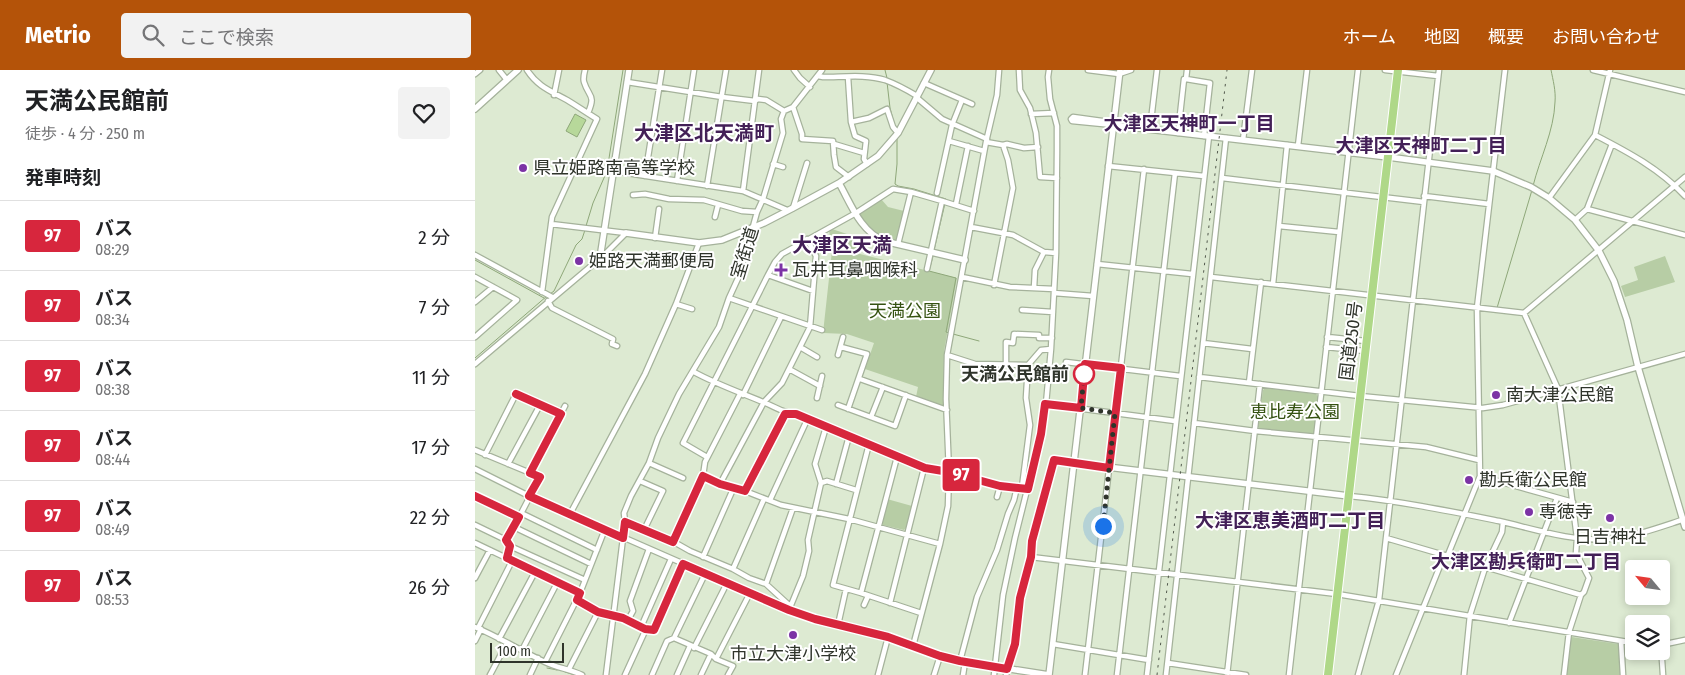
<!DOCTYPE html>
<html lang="ja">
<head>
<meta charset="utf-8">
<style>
  body { margin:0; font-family:"Fira Sans Condensed","Noto Sans JP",sans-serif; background:#f2f2f2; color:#202124; height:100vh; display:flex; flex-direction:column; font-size:19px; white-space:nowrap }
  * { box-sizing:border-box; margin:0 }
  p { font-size:16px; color:#757577 }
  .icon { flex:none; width:28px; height:28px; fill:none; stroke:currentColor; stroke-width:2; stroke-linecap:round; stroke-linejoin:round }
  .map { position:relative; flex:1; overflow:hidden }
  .details { display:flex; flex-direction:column; background:#fff; width:475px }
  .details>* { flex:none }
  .badge { padding:0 10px; border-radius:4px; font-size:18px; line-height:32px }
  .needle { width:32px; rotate:299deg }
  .fabs { position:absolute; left:1150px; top:490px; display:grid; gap:10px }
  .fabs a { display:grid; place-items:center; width:45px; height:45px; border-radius:5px; background:#fff; box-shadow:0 2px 8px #0003; font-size:25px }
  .scale { position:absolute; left:15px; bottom:12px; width:74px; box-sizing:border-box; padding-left:5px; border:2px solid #2f342b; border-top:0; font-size:14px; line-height:18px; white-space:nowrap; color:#2f342b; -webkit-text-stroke:4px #fff; paint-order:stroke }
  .you { position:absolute; width:25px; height:25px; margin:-12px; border:4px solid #fff; border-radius:50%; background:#1a73e8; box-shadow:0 0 0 8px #1a73e833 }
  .map>.badge { position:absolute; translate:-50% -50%; box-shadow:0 0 0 2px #fff }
  h2 { padding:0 25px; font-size:19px; line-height:45px }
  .round { display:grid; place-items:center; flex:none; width:52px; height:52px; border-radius:5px; background:#f2f2f2 }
  .headline { display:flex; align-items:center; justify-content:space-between; height:85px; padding:0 25px }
  h1 { font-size:24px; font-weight:700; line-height:38px }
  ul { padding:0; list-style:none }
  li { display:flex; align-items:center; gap:15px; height:70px; padding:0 25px; border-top:1px solid #e0e0e0 }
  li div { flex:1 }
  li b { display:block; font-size:19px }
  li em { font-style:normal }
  li .badge { min-width:55px; font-weight:700; text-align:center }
  header { display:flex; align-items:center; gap:30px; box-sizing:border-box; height:70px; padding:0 25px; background:#b45309; color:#fff }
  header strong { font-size:24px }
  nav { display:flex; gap:28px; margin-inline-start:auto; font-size:18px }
  .search { width:350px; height:45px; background:#f2f2f2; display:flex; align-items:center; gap:12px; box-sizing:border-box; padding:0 18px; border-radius:5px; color:#757577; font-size:19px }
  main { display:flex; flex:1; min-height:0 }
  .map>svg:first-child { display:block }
  .green { fill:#b7cda5 }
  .water { fill:#b7d89a; stroke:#8ea779 }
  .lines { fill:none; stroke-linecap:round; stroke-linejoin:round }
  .stream { stroke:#8ea779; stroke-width:1 }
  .minor-casing { stroke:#a5b29b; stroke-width:7 }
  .tertiary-casing { stroke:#a5b29b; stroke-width:8 }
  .trunk-casing { stroke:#fff; stroke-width:10 }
  .minor { stroke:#fff; stroke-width:4.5 }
  .tertiary { stroke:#fff; stroke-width:5.5 }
  .trunk { stroke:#afd888; stroke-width:8 }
  .rail { stroke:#52594d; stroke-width:1; stroke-dasharray:2.5 5; stroke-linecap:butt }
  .line-casing { stroke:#fff; stroke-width:11 }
  .line { stroke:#d7263d; stroke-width:8 }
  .walk { stroke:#2f342b; stroke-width:5; stroke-dasharray:0 9 }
  .poi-dot { fill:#7c33a5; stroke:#fff; stroke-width:2 }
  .stop-dot { fill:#fff; stroke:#d7263d; stroke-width:2.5 }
  .labels { text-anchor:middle; stroke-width:4; stroke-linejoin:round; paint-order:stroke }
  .poi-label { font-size:18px; fill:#2f342b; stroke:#fff; text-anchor:start }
  .street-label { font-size:18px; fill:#2f342b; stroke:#fff }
  .park-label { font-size:18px; fill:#355212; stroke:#fff }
  .stop-label { font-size:18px; font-weight:bold; fill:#2f342b; stroke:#fff; text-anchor:end }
  .neighbourhood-label { font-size:19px; font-weight:bold; fill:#432057; stroke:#fff }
  .quarter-label { font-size:20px; font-weight:bold; fill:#432057; stroke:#fff }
</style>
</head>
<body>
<header>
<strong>Metrio</strong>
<div class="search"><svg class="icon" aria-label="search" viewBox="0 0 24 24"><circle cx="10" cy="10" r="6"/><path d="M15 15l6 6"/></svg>ここで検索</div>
<nav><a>ホーム</a><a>地図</a><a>概要</a><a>お問い合わせ</a></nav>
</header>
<main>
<section class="details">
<div class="headline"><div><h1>天満公民館前</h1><p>徒歩 · 4 分 · 250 m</p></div><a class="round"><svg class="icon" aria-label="heart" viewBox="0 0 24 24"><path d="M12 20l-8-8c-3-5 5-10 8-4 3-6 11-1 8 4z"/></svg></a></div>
<h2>発車時刻</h2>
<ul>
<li><span class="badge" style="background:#d7263d;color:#fff">97</span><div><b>バス</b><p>08:29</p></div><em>2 分</em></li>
<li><span class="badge" style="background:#d7263d;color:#fff">97</span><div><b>バス</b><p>08:34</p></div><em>7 分</em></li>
<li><span class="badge" style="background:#d7263d;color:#fff">97</span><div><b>バス</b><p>08:38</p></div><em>11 分</em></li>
<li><span class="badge" style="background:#d7263d;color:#fff">97</span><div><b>バス</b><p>08:44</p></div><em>17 分</em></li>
<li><span class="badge" style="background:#d7263d;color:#fff">97</span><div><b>バス</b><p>08:49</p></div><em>22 分</em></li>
<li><span class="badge" style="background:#d7263d;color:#fff">97</span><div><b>バス</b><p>08:53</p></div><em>26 分</em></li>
</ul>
</section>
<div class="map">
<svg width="1210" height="605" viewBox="0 0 1210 605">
  <rect width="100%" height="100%" fill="#ddead2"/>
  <path class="green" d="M406,129L413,137L429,141L422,171C402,167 396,162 384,145L385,142Z
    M357,159L381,167L383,182L385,184L482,208L469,281L468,335L466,336L441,327L443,317L390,299L399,273L372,264L348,263L357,181L354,160Z
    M1190,186L1200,212L1150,227L1146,216L1163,210L1159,197Z
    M790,318L841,324L843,327L839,363L837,365L785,359L783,357L788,320Z
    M412,429L437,436L431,458L429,460L408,455L406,452Z
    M1097,567L1143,574L1146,605H1092L1095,568Z"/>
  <path class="water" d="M100,44L111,50L102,67L91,61Z"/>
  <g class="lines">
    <path class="stream" d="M410,0L412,8
      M412,12L415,38L420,57
      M422,68V94L420,114L423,116L439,119L471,129L459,180
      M1058,116C1065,88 1079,61 1080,32C1081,21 1078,10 1076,0
      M111,156L118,133L132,101L148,0
      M458,186L454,201L481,208L472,257L471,262L474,263
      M0,190L69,228
      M801,217L894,227
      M75,224L79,221L101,175L107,169L110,160
      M1022,238L1057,120
      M478,264L504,271
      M0,288L72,226
      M9,563L26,573
      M34,576L50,585
      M72,598L82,600
      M90,602L100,605"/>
    <defs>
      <path id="minor" d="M24,0L32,10
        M52,0C63,17 76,21 92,30C102,36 112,43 122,49L77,147L67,222
        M110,0C109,4 108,9 109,12C114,28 121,24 113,43
        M319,0L325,8L335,17
        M544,0L545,20L555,38L561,63L565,107L582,108
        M613,0L644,4L656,0
        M910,0L963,6
        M1118,0L1210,22
        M0,4L5,0
        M343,6L348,7C368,7 391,4 410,10C421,14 432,20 442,26
        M373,7L376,52L380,66L391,71L389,89L392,94
        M711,9L712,0
        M152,12L247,27L280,31L283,29L291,30L309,41
        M449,13L497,34
        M79,25L84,0
        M441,27L467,49L512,69
        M318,37L327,64V69L358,71L359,85L361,97L374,107
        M556,44L579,43
        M376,52L394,48L412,39L418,57L423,63
        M629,53L627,51L598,47L596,49L597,51L638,55
        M675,59L682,0
        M703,63L709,9H711L735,13L729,66
        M1120,65C1153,82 1185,99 1210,126
        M768,70L777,0
        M474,71L509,81
        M511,72L528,75L533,90L538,118L519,215
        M359,74L389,83
        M528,75L532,74L549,78L563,77
        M823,76L832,0
        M298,94L308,97
        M633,96L729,106
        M139,101L268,121L312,140
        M170,106L187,0
        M747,108L949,132
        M202,111L219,0
        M232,116L251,0
        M268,121L284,0
        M462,123L477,55L487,30
        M158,125L170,124L194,129L229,130L267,141L282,142
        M949,126L1014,134
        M1074,128L1120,65L1135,0
        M467,131L499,141
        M481,134L493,76
        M318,138L332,93
        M1112,139L1210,165
        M240,147L243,135
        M1100,150L1112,139L1137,74
        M76,154L151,163
        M804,156L864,162
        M496,157L538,165L569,182L581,183
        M180,168L184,139
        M423,174L436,122
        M0,185L77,227
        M622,194L717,204
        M293,205L338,221
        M0,207L42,230L0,267
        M487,207L535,217L579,219
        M736,207L1049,243L1210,107
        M798,214L812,75
        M559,218L560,200L569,182
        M579,223L618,226
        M254,228L347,260
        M73,231L77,238L138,269L137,274L142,276
        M0,232L18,217
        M201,234L217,239
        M547,240L578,242
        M1049,243L1083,319L1102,468L1101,483L1114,508L1109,522L1106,525L1094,562L1089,605
        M852,267L891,271
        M728,273L777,279
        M325,277L342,287
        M366,277L392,284L373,339
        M851,277L890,281
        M363,285L368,267
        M472,285L500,294L553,295
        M591,292L705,306
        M0,294L129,185L151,163
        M531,294V272L538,273L539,264L564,265V268H577
        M314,299L345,316
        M219,302C241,314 264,322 288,332C301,337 307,343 321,344L449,398L474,402L525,416L553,419
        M724,307L885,326L1008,338L1028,335L1210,284
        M385,309L472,340
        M774,313L786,212
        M268,325L306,247
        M342,328L347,306
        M571,334L700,351
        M363,335L420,356L431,325
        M396,347L408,317
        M719,353L780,361L951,377L1004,390
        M394,374L358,515L386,523L446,543
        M0,380L65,407L39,457L31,470
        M10,385L41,324L86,344
        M232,387L208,373L293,205L300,192L307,184L381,143L418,119L436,122L467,131L452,199
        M174,393L208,408
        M33,394L65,335
        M0,399L54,426L314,540L328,506L334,481L333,470L346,413L340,394L351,357
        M55,403L90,336
        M228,406L245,414L270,421L306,435L374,449L465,474
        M1005,406L1098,432
        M165,411L188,421L169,460
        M346,413L352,411L381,420
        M245,414L289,332L307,313L335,257L341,186L332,169
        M361,414L374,366
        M547,417L555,355L551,328L553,295L566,280L576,279
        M270,421L310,344
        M0,426L44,447
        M874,426C925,431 974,441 1024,451C1059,459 1097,472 1133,469C1159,467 1185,457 1210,449
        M522,427L525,416
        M295,430L332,350
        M46,443L122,480
        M95,444L170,304L201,234L224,173
        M150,452L199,472L215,481L258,499L274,508L291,514L315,536
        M0,455L31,470L35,476L110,510
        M39,457L116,494
        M911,468L1106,525
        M199,472L228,406L230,392L265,324
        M0,473L105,523
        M228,487L259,417
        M556,487L862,524L1159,573
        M972,487L1005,406L1002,238L1030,0
        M258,499L289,429
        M0,508L15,480
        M291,514L318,438
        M386,523L422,387
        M102,530L123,542L149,548L171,559L179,560L208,494
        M415,533L449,398
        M389,535L393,526
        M153,550L158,541L155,531L174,479
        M1034,553L1082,428
        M363,555L371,519
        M0,557C24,567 46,581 70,592C82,598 95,599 107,605
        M166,557L196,489
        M3,558L37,491
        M199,568L236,584L241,589L258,596L253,605
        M24,569L60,502
        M0,571L6,559
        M1146,571L1148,605
        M578,574L674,590
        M1186,575L1188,605
        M1186,575L1210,570
        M438,576L465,474L473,436L474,402L471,329L472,285L511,72L522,25L524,0
        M219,578L252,513
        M47,580L82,513
        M241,589L275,523
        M485,591L502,527L522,480L533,444L539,430L542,417
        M70,592L105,523L130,459
        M693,593L771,605
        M94,599L123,542
        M15,605L32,573
        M55,605L63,588
        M131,605L150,452L149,443L156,426L174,393L183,368L204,324L244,257L254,228L265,204L282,142L288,129L308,63L306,49L309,41L318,37L347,0
        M150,605L171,559
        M177,605L192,571L199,568L230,504
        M202,605L215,576
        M226,605L236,584
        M403,605L413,567
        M459,605L465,586
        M488,605L490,592
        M519,605L528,525L540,468L566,364L571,334L576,279L581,183L582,80V56L575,29L573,7L574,0
        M531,605L540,573L545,528L556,487L557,471L579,390L599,393
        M610,605L669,99
        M642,605L700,103
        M672,605L734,66
        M691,605L751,68
        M752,605L785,314
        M814,605L883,0
        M883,605L904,530L964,0
        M921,605L969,486
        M989,605L995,545L1010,498L1027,462L1028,452"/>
      <path id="tertiary" d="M0,39L43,0
        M638,55L913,87L1018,101L1056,117L1074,128L1100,150L1124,181L1139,211L1152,250L1163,297L1210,457
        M364,113C376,134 385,161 409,171L490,190
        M151,163L224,173L247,170L289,153L318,138L364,113L403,86L423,63L456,0
        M125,188L154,0
        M599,393L874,426
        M314,540L340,549L413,567L465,586L490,592L574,605
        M574,605L645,0"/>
      <path id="trunk" d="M853,605L923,0"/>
    </defs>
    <use href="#minor" class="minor-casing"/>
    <use href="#tertiary" class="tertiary-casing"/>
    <use href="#trunk" class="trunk-casing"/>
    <use href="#minor" class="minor"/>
    <use href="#tertiary" class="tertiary"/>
    <use href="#trunk" class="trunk"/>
    <path class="rail" d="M682,605L752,0"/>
  </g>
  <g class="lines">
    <defs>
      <path id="line" d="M0,426L44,447L31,470L35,476L32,488L105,523L102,530L123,542L148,548L170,559L179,560L208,494L314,540L340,549L413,567L465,586L485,591L532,599L540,574L545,528L556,487L557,471L579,390L634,398L646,298L610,294L606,338L570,334L566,364L553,419L525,416L474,402L450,398L321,344H310L270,421L245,414L228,406L198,472L150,452L148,468L54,426L65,407L55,403L86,344L41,324"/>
    </defs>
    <use href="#line" class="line-casing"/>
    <use href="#line" class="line"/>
    <path class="walk" d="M609,304L606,338L640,343L628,456"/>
  </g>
  <g class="poi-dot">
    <circle cx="48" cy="98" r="5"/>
    <circle cx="104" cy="191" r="5"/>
    <path d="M303.5 192.5h5v5h5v5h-5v5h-5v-5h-5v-5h5z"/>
    <circle cx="1021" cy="325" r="5"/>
    <circle cx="994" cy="410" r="5"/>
    <circle cx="1054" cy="442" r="5"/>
    <circle cx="1135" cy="448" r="5"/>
    <circle cx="318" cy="565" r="5"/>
  </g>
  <circle class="stop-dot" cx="609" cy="304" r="10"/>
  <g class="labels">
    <g class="poi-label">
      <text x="58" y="104">県立姫路南高等学校</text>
      <text x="114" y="197">姫路天満郵便局</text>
      <text x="317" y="206">瓦井耳鼻咽喉科</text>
      <text x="1031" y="331">南大津公民館</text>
      <text x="1004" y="416">勘兵衛公民館</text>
      <text x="1064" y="448">専徳寺</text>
      <text x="1135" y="473" text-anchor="middle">日吉神社</text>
      <text x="318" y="590" text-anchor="middle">市立大津小学校</text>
    </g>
    <g class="street-label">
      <text transform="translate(270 183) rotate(-73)" y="6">室街道</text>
      <text transform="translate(876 271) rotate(-83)" y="6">国道250号</text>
    </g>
    <g class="park-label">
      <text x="430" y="247">天満公園</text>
      <text x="820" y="348">恵比寿公園</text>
    </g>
    <g class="stop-label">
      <text x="594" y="310">天満公民館前</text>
    </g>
    <g class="neighbourhood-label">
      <text x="714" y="60">大津区天神町一丁目</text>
      <text x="946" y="82">大津区天神町二丁目</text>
      <text x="815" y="457">大津区恵美酒町二丁目</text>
      <text x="1051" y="498">大津区勘兵衛町二丁目</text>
    </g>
    <g class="quarter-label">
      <text x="229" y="70">大津区北天満町</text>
      <text x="367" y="182">大津区天満</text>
    </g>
  </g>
</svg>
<div class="fabs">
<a><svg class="needle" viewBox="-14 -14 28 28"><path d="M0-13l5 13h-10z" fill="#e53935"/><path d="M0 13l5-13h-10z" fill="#757577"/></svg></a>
<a><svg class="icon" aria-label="layers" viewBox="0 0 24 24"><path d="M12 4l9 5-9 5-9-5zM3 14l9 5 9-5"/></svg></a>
</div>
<div class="scale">100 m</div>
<div class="you" style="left:628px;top:456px"></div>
<b class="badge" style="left:486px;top:405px;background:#d7263d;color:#fff">97</b>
</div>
</main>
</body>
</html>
